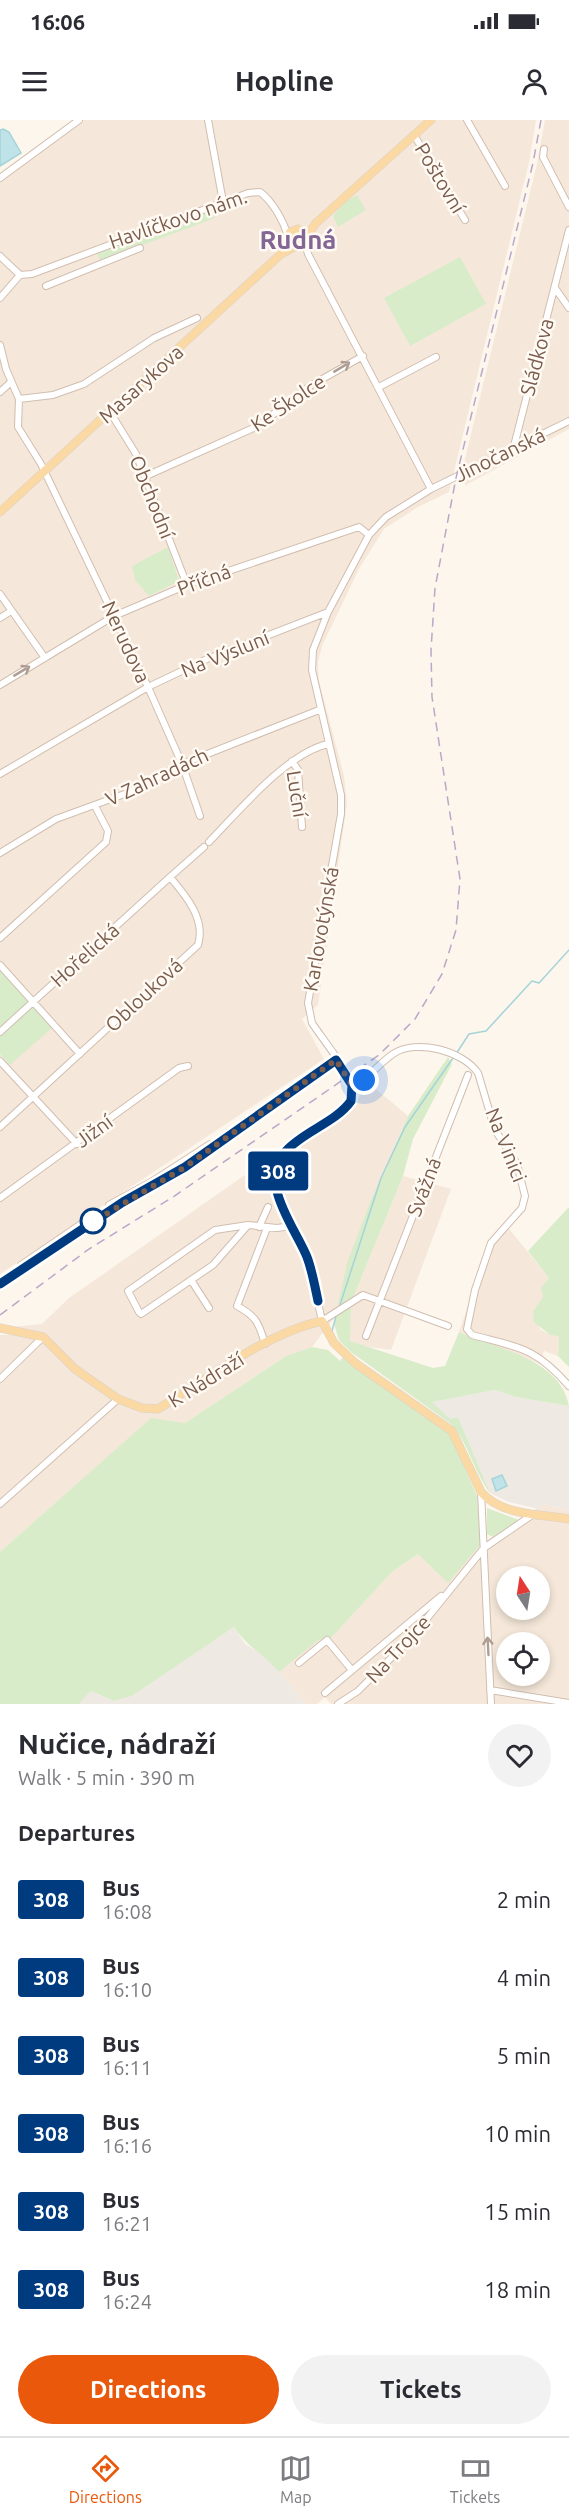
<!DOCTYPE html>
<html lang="en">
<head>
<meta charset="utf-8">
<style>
  body { margin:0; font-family:Ubuntu,sans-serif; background:#f2f2f3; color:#2b2b33; height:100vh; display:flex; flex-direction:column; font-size:22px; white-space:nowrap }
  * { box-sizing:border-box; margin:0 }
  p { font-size:20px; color:#7c7c81 }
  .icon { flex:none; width:33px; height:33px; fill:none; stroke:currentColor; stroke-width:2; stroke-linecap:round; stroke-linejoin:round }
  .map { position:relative; height:1584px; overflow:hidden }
  .side { display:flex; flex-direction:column; background:#fff; flex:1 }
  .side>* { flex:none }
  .badge { padding:0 12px; border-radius:4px; font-size:21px; line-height:39px }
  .needle { width:39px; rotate:348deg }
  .fabs { position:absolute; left:496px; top:1446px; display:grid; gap:12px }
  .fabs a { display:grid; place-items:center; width:54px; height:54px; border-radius:50%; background:#fff; box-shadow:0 3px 9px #0003; font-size:30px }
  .you { position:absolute; width:30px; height:30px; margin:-15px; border:4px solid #fff; border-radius:50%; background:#1a73e8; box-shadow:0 0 0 9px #1a73e833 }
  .map>.badge { position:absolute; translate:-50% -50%; box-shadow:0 0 0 3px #fff }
  h2 { padding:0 18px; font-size:22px; line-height:54px }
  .round { display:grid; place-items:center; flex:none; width:63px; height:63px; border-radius:32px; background:#f2f2f3 }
  .head { display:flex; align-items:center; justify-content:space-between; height:102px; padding:0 18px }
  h1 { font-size:28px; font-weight:700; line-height:45px }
  .button { display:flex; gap:12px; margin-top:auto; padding:12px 18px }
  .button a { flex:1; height:69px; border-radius:36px; background:#ea580c; color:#fff; font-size:24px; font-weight:700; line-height:69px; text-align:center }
  .button a+a { background:#f2f2f3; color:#2b2b33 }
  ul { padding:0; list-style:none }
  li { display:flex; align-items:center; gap:18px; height:78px; padding:0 18px }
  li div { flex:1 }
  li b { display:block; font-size:22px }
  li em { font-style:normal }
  li .badge { min-width:66px; font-weight:700; text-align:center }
  .status { display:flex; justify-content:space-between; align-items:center; height:42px; padding:0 30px; background:#fff; direction:ltr }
  .status svg { height:16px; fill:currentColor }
  header { display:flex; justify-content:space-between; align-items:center; height:78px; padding:0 18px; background:#fff; font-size:27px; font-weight:700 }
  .tabs { display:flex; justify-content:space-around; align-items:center; height:84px; border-top:2px solid #e1e1e2; background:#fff; font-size:16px; color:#7c7c81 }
  .tabs a { display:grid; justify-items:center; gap:3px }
  .tabs .selected { color:#ea580c }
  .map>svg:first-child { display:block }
  .residential { fill:#f5e8da; fill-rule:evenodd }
  .industrial { fill:#efe9e4 }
  .green { fill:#d8ecc9 }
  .water { fill:#bfe3e8; stroke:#a5d3da; stroke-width:1.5 }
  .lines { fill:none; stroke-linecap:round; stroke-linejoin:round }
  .stream { stroke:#a5d3da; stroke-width:1.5 }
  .minor-casing { stroke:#d1beb0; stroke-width:8 }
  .major-casing { stroke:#dad1cd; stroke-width:9 }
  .minor { stroke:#fff; stroke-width:6 }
  .major { stroke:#fbd9a5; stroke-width:8 }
  .rail { stroke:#b9a8c9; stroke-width:1.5; stroke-dasharray:9 6; stroke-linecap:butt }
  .oneway { stroke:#af9d94 }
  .line-casing { stroke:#fff; stroke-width:14 }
  .line { stroke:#003b80; stroke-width:9 }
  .walk { stroke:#7a5c4d; stroke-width:6; stroke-dasharray:0 10.8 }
  .stop-dot { fill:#fff; stroke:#003b80; stroke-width:3 }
  .labels { text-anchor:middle; stroke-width:5; stroke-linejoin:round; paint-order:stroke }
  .street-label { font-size:20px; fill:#7a5c4d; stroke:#fffaf3 }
  .district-label { font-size:26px; font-weight:bold; fill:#846695; stroke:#fffaf3 }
</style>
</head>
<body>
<div class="status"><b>16:06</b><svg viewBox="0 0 49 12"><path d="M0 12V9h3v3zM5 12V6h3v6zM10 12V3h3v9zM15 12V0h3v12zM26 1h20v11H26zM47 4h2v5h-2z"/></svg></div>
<header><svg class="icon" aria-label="menu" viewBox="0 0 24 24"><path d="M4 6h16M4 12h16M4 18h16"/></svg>Hopline<svg class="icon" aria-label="person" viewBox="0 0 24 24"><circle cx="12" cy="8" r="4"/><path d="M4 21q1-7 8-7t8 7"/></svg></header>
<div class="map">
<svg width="569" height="1584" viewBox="0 0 569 1584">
  <rect width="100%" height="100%" fill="#fdf6ec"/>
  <path class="residential" d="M79,0H536L529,42L449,372L418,387L384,409L360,447L322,526L318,542L319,561L344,656L347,683L318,885L302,899L324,939L0,1154V57Z
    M545,0H569V309L466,365L460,359L537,44Z
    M370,964L408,996L371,1080L336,1195L312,1227L286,1236L185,1303L151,1299L0,1432V1215H12L13,1207L42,1204L69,1178L265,1041L287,1044L306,1021L340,998Z
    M403,1056L451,1069L391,1230L350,1224L349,1193L351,1183Z
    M506,1105L549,1158L543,1177L533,1191L540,1209L550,1215H559L558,1236L544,1231L540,1244L459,1212L489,1124Z
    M543,1384L569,1390V1584H331L325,1577L317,1584H306L279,1552L320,1519L329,1520L392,1452L418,1434L481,1424ZM507,1456H540V1490H507ZM507,1522H540V1556H507Z"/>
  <path class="industrial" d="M495,1270L516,1277L569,1286V1390L543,1384L539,1389L509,1382L490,1373L458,1297L450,1300L431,1282Z
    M234,1507L245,1524L267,1537L306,1584H79L91,1571L114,1581L132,1576Z"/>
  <path class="green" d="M357,75L366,90L338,107L333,96L345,82Z
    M212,88L215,98L100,141L96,130Z
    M460,137L486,184L410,226L384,178Z
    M168,427L179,461L149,476L135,460L132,446Z
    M0,850L53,907L10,945L0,934Z
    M448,937L452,944L413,1019L403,1056L351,1183L350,1221L433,1248L445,1246L459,1212C496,1229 560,1238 569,1286L516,1277L495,1270L432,1282L450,1299L458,1297L490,1373C474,1352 469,1324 451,1304L351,1232L339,1220L334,1204L347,1143L371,1080L408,996Z
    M569,1087V1247L558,1236L559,1216L550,1215L534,1202L533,1191L543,1177L541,1168L549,1158L528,1131Z
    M312,1227L328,1230L340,1241L343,1237L450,1315L477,1376L481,1424L448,1463L418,1434L392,1452L329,1520L320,1519L279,1552C264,1534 248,1528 234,1507L132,1576L114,1581L91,1571L79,1584H0V1432L151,1298L185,1303L286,1236Z
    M487,1388L519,1400L493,1417L487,1414Z"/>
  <path class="water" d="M3,9L9,12L21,33L0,46V10Z
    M502,1355L507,1366L496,1371L492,1359Z"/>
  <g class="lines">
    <path class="stream" d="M456,934L469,914L486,911L532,861L539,863L569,830
      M339,1188L381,1058L405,1007L453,938
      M332,1211L336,1196"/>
    <defs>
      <path id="minor" d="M208,0L223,82
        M467,0L505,66
        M414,15L465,100
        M544,29L543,37L569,87
        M0,58L79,0
        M304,119L308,134L431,369
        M0,136L20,155
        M20,155L32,154L248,73L260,72C273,82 283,100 288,116
        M46,166L140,128
        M555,168L569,188
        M0,178L20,155
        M0,225L6,249L19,279L18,307L41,344L148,567L182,644L200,696
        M379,267L436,237
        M0,272L11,262
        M19,279L53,275L84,264L154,218L197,198
        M110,292L136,334L187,465
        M513,330L569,110
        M146,356L258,306L310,266L363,236
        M0,474L45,538
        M0,498L11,491
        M0,565L114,496L187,465L359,407L369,415
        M292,641L298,650L302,707
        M0,654L148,567L207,539L328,492
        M209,722C239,691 287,633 328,624
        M0,733L56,699L130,672L182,644L319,590
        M0,818L106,722L108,711L95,686
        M0,845L80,934
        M0,912L170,757
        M0,941L77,1024
        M352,965C370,958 378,944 393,934C416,918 463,931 478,953L495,1010L517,1044L525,1076L522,1088L491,1123L475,1170L467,1209L472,1215C520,1228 535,1227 569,1266
        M0,1007L198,825C206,799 186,776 170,757L204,727
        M0,1078L179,948L188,946
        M107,1092L109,1085L151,1062L210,1024L214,1027
        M248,1105L213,1145L141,1194L139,1192L128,1171L215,1110L248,1105L277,1108L292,1106
        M259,1107L268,1087
        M21,1145L84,1102L91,1103
        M191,1160L209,1188
        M0,1164L123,1082L174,1054L336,940
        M448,1206L363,1175L322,1201L308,1138L280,1085L277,1054L284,1032L345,988C350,983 353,978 353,971C353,956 321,917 312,903L308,883L341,694V675L312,550L313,530L328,492L369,415L386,397L431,369L569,301
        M366,1216L468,955
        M265,1224C259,1203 256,1196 237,1186L267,1108
        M0,1259L43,1217
        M481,1372L491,1584
        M0,1384L118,1279
        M299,1543L327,1520L351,1549
        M490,1570L569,1583
        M325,1573L441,1476
        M338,1584L358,1571L411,1518L484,1428L532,1395"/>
      <path id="major" d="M296,125L289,120L290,112L298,109L304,116
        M0,392L281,134L302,123L316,103L431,0
        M0,1208L43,1217L75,1249L118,1279L142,1288L158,1289C207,1259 266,1213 322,1201L334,1223L355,1243L452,1311L481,1372C502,1396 540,1394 569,1399"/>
    </defs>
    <use href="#minor" class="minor-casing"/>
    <use href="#major" class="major-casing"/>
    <use href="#minor" class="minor"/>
    <use href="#major" class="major"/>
    <path class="rail" d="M0,1195L89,1129L173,1077L379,935L415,899L442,854L456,810L460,759L432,577L431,530L435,468L456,358L533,43L541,0"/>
  </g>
  <defs><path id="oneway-shaft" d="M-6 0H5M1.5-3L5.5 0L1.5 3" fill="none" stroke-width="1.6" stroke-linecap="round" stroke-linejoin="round" transform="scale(1.5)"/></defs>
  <g class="oneway">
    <use href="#oneway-shaft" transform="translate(342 247) rotate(-31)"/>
    <use href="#oneway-shaft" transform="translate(22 551) rotate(-31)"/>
    <use href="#oneway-shaft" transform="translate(488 1526) rotate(-93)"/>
  </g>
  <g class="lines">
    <defs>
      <path id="line" d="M0,1164L123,1082L185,1047L336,940L352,965L351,981C335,1003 304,1011 286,1031C257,1062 295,1107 307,1137C312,1150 315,1167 318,1181"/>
    </defs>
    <use href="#line" class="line-casing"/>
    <use href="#line" class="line"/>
    <path class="walk" d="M93,1101L91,1103L185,1047L336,940L352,965L364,960"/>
  </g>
  <circle class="stop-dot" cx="93" cy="1101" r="12"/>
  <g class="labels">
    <g class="street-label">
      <text transform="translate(440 58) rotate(59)" y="7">Poštovní</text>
      <text transform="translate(178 99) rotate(-19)" y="7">Havlíčkovo nám.</text>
      <text transform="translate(537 237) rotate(-75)" y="7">Sládkova</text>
      <text transform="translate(141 264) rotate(-42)" y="7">Masarykova</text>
      <text transform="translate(288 283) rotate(-34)" y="7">Ke Školce</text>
      <text transform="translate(500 335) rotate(-26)" y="7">Jinočanská</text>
      <text transform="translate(152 377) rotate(68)" y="7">Obchodní</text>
      <text transform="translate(204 460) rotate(-20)" y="7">Příčná</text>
      <text transform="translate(126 522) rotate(65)" y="7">Nerudova</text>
      <text transform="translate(225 534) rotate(-22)" y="7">Na Výsluní</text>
      <text transform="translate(157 657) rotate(-25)" y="7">V Zahradách</text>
      <text transform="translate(297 674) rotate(81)" y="7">Luční</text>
      <text transform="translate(321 809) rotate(-80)" y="7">Karlovotýnská</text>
      <text transform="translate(85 835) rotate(-42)" y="7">Hořelická</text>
      <text transform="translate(144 875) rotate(-43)" y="7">Oblouková</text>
      <text transform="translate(94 1011) rotate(-36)" y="7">Jižní</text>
      <text transform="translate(506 1025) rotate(68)" y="7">Na Vinici</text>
      <text transform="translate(424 1067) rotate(-69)" y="7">Svážná</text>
      <text transform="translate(206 1260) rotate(-32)" y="7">K Nádraží</text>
      <text transform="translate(398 1529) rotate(-47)" y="7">Na Trojce</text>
    </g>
    <g class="district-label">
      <text x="298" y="129">Rudná</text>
    </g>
  </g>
</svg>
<div class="fabs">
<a><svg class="needle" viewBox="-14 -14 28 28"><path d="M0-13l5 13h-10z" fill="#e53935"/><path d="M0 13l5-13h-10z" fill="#7c7c81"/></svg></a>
<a><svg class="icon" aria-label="locate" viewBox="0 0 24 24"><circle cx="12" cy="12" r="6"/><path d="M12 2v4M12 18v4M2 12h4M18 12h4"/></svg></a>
</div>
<div class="you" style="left:364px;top:960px"></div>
<b class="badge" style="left:278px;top:1051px;background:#003b80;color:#fff">308</b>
</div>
<section class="side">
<div class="head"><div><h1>Nučice, nádraží</h1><p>Walk · 5 min · 390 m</p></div><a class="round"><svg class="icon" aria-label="heart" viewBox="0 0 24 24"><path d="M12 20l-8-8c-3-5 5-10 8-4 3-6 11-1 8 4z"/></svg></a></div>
<h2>Departures</h2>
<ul>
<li><span class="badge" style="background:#003b80;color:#fff">308</span><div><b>Bus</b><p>16:08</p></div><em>2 min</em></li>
<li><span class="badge" style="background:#003b80;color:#fff">308</span><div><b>Bus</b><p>16:10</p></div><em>4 min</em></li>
<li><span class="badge" style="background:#003b80;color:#fff">308</span><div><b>Bus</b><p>16:11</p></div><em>5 min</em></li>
<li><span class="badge" style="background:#003b80;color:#fff">308</span><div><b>Bus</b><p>16:16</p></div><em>10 min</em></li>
<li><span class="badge" style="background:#003b80;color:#fff">308</span><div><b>Bus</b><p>16:21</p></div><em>15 min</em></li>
<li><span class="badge" style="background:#003b80;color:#fff">308</span><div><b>Bus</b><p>16:24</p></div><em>18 min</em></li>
</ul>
<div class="button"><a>Directions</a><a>Tickets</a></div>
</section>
<nav class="tabs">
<a class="selected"><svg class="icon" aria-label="directions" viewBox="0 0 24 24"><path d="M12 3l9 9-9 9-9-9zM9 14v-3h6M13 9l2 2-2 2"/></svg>Directions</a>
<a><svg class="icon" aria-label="map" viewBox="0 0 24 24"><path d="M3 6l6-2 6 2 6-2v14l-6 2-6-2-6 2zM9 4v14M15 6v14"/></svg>Map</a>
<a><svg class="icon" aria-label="tickets" viewBox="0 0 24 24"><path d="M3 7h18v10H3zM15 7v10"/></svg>Tickets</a>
</nav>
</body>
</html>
